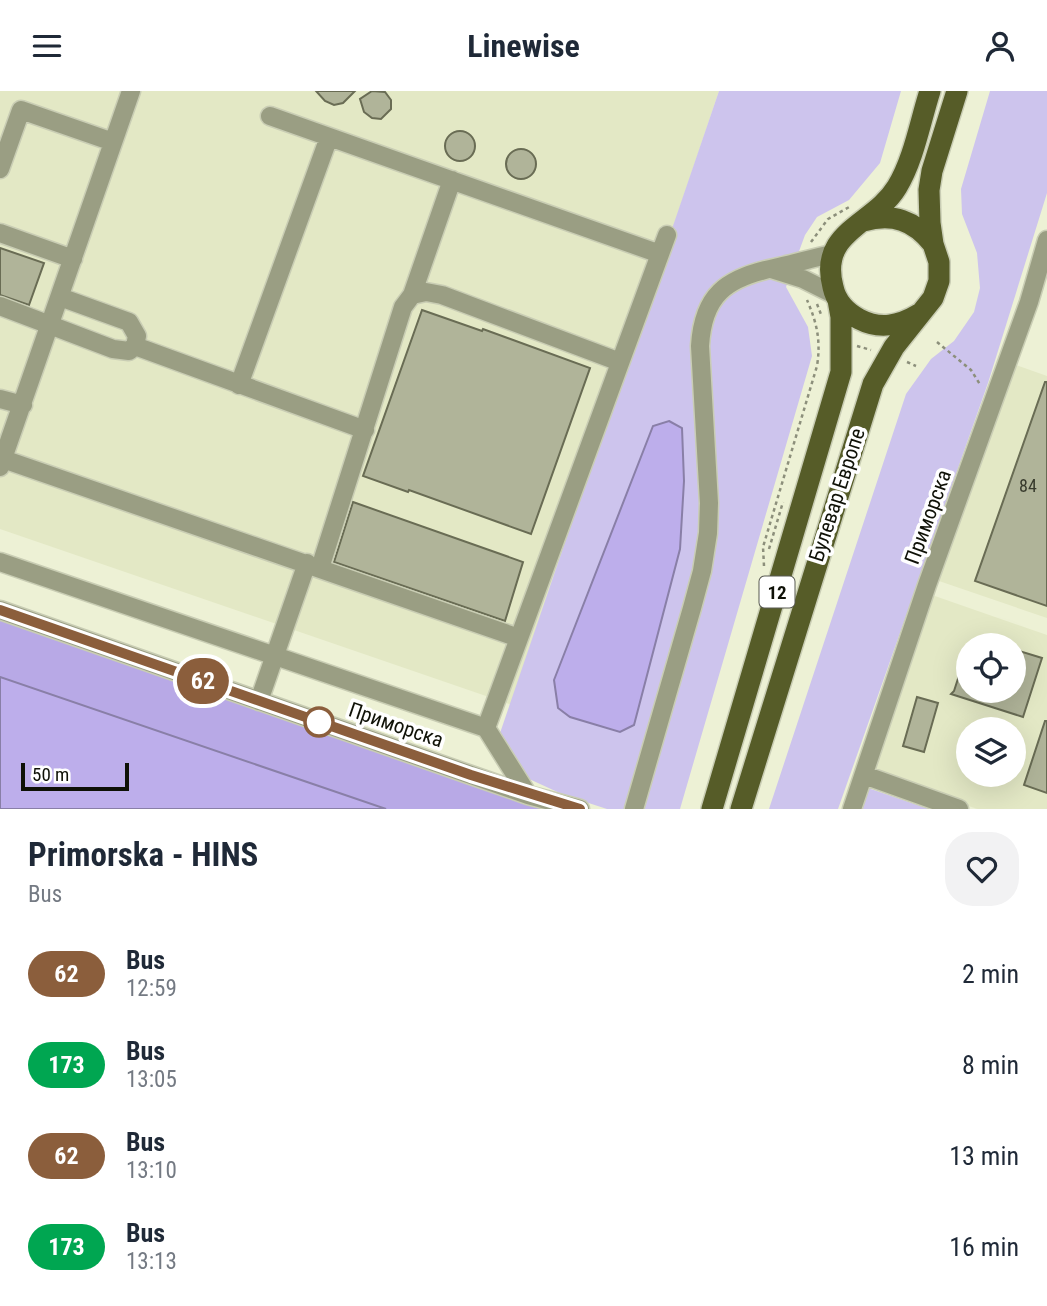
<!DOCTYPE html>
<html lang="en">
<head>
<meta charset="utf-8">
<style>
  body { margin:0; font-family:"Roboto Condensed",sans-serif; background:#f2f2f3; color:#1f2937; height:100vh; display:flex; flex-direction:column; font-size:26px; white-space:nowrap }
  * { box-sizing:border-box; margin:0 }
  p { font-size:23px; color:#747a83 }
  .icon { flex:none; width:38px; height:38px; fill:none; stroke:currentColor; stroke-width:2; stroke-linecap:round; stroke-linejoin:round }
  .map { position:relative; height:718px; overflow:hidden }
  .sheet { display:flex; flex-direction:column; background:#fff; flex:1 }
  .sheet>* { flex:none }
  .badge { padding:0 14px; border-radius:23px; font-size:24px; line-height:46px }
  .buttons { position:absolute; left:956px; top:542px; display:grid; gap:14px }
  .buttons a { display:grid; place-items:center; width:70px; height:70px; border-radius:50%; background:#fff; box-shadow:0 7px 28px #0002; font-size:35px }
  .scale { position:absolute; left:21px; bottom:18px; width:108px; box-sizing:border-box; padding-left:7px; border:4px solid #0f1107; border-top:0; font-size:19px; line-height:24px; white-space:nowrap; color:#0f1107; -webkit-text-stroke:5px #fff; paint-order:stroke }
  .map>.badge { position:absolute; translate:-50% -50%; box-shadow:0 0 0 4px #fff }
  .round { display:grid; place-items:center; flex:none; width:74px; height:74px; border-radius:28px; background:#f2f2f3 }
  .summary { display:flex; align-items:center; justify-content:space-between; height:119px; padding:0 28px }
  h1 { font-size:33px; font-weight:700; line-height:52px }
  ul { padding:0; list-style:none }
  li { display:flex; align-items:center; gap:21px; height:91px; padding:0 28px }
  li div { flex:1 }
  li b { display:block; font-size:26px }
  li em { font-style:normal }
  li .badge { min-width:77px; font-weight:700; text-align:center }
  header { display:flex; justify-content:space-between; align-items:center; height:91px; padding:0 28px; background:#fff; font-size:32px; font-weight:700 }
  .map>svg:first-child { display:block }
  .built { fill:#e3e8c5; fill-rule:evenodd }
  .green { fill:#cdc4ed }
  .forest { fill:#b8a9e6 }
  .water { fill:#bdaeeb; stroke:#897fa7; stroke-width:2 }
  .building { fill:#b0b499; stroke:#696c54; stroke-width:2 }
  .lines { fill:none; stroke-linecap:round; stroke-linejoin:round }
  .minor-casing { stroke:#c9cdb4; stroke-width:21 }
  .major-casing { stroke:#c9cdb4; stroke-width:24 }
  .path { stroke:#8c8f7b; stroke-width:2.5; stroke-dasharray:3.5 3.5; stroke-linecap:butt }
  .minor { stroke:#9a9e83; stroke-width:18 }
  .major { stroke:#565c28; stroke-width:21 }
  .line-casing { stroke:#fff; stroke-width:16 }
  .line { stroke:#8b5e3c; stroke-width:10 }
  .stop-dot { fill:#fff; stroke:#8b5e3c; stroke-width:3.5 }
  .labels { text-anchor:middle; stroke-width:7; stroke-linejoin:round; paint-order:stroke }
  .number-label { font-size:18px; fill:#373a2c }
  .shield { fill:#fff; stroke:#575851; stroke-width:2 }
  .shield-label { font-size:19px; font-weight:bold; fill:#0f1107 }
  .street-label { font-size:21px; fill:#0f1107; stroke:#fff }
</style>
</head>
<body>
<header><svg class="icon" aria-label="menu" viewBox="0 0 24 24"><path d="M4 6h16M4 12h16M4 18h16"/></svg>Linewise<svg class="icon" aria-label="person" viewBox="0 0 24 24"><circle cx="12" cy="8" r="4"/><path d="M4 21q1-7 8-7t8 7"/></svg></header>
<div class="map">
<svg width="1047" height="718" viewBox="0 0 1047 718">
  <rect width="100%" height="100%" fill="#edf1d5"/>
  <path class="built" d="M0,0H719L512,614L0,438Z
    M1016,274L1047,285V527L939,490Z
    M932,504L1047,544V718H977L874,681ZM968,555H1013V600H968ZM968,639H1013V684H968Z"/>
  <path class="green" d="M719,0H901L880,72L849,109L817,126L805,144L786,196L808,236L812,265L680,718H607L564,704L527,687L499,645Z
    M990,0H1047V102L988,292L838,718H769L906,303L931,268L954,250L974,221L980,197L977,162L962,123L961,98Z
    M868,697L929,718H860Z"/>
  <path class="forest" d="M0,524L552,718H386L0,586Z"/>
  <path class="water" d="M669,330L682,337L684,390L680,458L634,634L620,641L570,626L558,617L554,589L653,335Z
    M0,586L386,718H0Z"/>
  <path class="building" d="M316,0H355L343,12L334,14L325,10Z
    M372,0L385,1L391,9V18L381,28L372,27L364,21L360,8Z
    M445 55a15 15 0 1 1 30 0a15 15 0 1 1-30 0Z
    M506 73a15 15 0 1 1 30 0a15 15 0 1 1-30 0Z
    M0,157L44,172L29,214L0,204Z
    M422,219L482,240L483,238L590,277L531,443L409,399L408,401L363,385Z
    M1045,291H1047V515L975,490Z
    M353,411L523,471L505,530L334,471Z
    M1013,558L1042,567L1023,626L951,603L954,600L965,566H968V600H1013Z
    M917,606L938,612L924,661L903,655Z
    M1045,630H1047V702L1024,694Z"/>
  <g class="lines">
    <defs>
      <path id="minor" d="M270,25L660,163
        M0,78L21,19L113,51
        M0,142L73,168
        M771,178L803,188L835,204
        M412,204L452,89
        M0,215L113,258L129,260L135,255L137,245L129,231L60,206
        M135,255L365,339
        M239,294L329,46
        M0,308L23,314
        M3,368L519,547
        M0,376L131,0
        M0,471L486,637L528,704
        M320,477L403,216L412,204L426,201L442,204L620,271
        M0,519L471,684L528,704L580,718
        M259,610L307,472
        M486,637L667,144
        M864,684L959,718
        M634,718L692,517L702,480L708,442L709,412L700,255C703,204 726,187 774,177C793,173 813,167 832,163
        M852,718L927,494L1029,211L1047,149"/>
      <path id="major" d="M863,130C893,122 914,129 933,153
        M919,223C899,235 880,239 859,228C846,221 836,210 833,196C818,140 874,134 897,96C914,68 920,31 930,0
        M712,718L841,281V226L838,209
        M741,718L873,293L894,256L933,207L939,190V171L933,153L930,132L929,99L932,80L957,0"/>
    </defs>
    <use href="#minor" class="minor-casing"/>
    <use href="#major" class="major-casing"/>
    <path class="path" d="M811,151L828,128L851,115
      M817,213L822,226
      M937,251L971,279L981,295
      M857,255L871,259
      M907,271L916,275
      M769,458L783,411
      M764,475L763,456L766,446L817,275C821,250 817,232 807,209"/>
    <use href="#minor" class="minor"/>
    <use href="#major" class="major"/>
  </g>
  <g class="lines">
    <defs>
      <path id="line" d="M0,519L471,684L580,718"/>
    </defs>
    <use href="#line" class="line-casing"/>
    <use href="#line" class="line"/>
  </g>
  <circle class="stop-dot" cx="319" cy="631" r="14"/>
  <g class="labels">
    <g class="number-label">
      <text x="1028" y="401">84</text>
    </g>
    <rect class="shield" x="759.5" y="485.5" width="35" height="31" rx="5"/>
    <g class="shield-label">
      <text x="777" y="508">12</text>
    </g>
    <g class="street-label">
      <text transform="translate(837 404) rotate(-72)" y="7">Булевар Европе</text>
      <text transform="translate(928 426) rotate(-70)" y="7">Приморска</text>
      <text transform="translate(396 634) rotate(19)" y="7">Приморска</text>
    </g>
  </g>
</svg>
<div class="buttons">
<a><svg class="icon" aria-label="locate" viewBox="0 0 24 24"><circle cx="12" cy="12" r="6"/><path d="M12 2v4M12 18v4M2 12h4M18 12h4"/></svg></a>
<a><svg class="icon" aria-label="layers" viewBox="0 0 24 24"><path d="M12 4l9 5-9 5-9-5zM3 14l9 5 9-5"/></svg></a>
</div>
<div class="scale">50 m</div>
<b class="badge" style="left:203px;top:590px;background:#8b5e3c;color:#fff">62</b>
</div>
<section class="sheet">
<div class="summary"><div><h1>Primorska - HINS</h1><p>Bus</p></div><a class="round"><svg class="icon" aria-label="heart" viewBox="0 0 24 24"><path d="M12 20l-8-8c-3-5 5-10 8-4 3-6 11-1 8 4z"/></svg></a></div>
<ul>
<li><span class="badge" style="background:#8b5e3c;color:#fff">62</span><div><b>Bus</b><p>12:59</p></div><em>2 min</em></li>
<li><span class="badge" style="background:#00a651;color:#fff">173</span><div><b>Bus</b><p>13:05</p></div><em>8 min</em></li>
<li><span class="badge" style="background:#8b5e3c;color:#fff">62</span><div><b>Bus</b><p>13:10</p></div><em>13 min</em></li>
<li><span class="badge" style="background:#00a651;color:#fff">173</span><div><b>Bus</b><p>13:13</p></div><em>16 min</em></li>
</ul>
</section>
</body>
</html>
